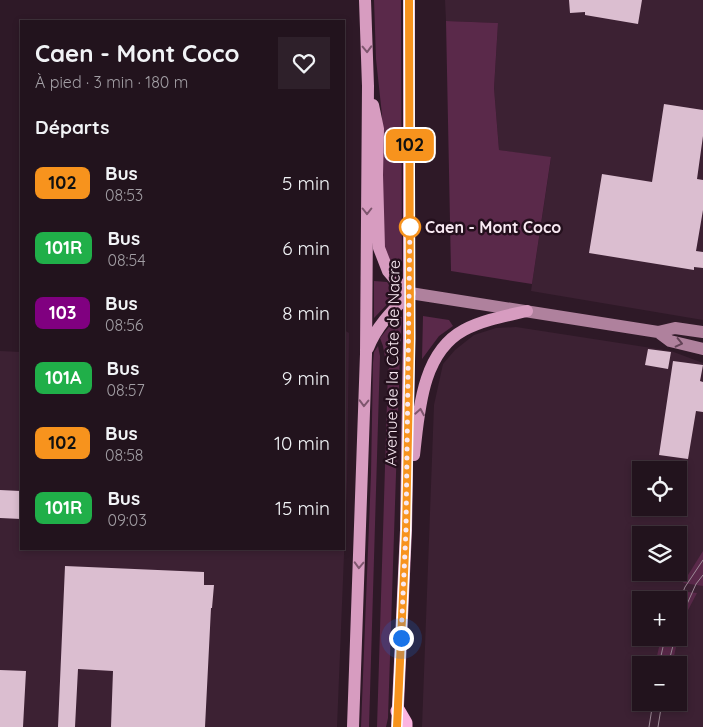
<!DOCTYPE html>
<html lang="fr">
<head>
<meta charset="utf-8">
<style>
  body { margin:0; font-family:Quicksand,sans-serif; background:#2e202a; color:#f1f3f6; height:100vh; display:flex; flex-direction:column; font-size:19px; white-space:nowrap }
  * { box-sizing:border-box; margin:0 }
  p { font-size:16px; color:#a29ea4 }
  .icon { flex:none; width:28px; height:28px; fill:none; stroke:currentColor; stroke-width:2; stroke-linecap:round; stroke-linejoin:round }
  .map { position:relative; flex:1; overflow:hidden }
  .side { position:absolute; left:20px; top:20px; width:325px; height:530px; display:flex; flex-direction:column; background:#22131d; border-radius:0px; box-shadow:0 2px 8px #0003,0 0 0 1px #3f323b }
  .side>* { flex:none }
  .badge { padding:0 10px; border-radius:8px; font-size:18px; line-height:32px }
  .tools { position:absolute; left:632px; top:461px; display:grid; gap:10px }
  .tools a { display:grid; place-items:center; width:55px; height:55px; border-radius:0px; background:#22131d; box-shadow:0 2px 8px #0003,0 0 0 1px #3f323b; font-size:25px }
  .you { position:absolute; width:25px; height:25px; margin:-12px; border:4px solid #fff; border-radius:50%; background:#1a73e8; box-shadow:0 0 0 8px #1a73e833 }
  .map>.badge { position:absolute; translate:-50% -50%; box-shadow:0 0 0 2px #fff }
  h2 { padding:0 15px; font-size:19px; line-height:45px }
  .round { display:grid; place-items:center; flex:none; width:52px; height:52px; border-radius:0px; background:#2e202a }
  .head { display:flex; align-items:center; justify-content:space-between; height:85px; padding:0 15px }
  h1 { font-size:24px; font-weight:700; line-height:38px }
  ul { padding:0; list-style:none }
  li { display:flex; align-items:center; gap:15px; height:65px; padding:0 15px }
  li div { flex:1 }
  li b { display:block; font-size:19px }
  li em { font-style:normal }
  li .badge { min-width:55px; font-weight:700; text-align:center }
  .map>svg:first-child { display:block }
  .built { fill:#3c2133; fill-rule:evenodd }
  .green { fill:#5a294a }
  .building { fill:#dbbed0 }
  .lines { fill:none; stroke-linecap:round; stroke-linejoin:round }
  .secondary { stroke:#af819d; stroke-width:12 }
  .primary { stroke:#d79cc0; stroke-width:12 }
  .highway { stroke:#fbb4e0; stroke-width:15 }
  .tram { stroke:#9e8c98; stroke-width:1 }
  .oneway { stroke:#7e566e }
  .oneway2 { stroke:#634357 }
  .line-casing { stroke:#fff; stroke-width:11 }
  .line { stroke:#f7931d; stroke-width:8 }
  .walk { stroke:#f8e9f2; stroke-width:5; stroke-dasharray:0 9 }
  .stop-dot { fill:#fff; stroke:#f7931d; stroke-width:2.5 }
  .labels { text-anchor:middle; stroke-width:5; stroke-linejoin:round; paint-order:stroke }
  .stop-label { font-size:16px; font-weight:bold; fill:#f8e9f2; stroke:#24101d; text-anchor:start }
  .street-label { font-size:16px; fill:#f8e9f2; stroke:#24101d }
</style>
</head>
<body>
<div class="map">
<svg width="703" height="727" viewBox="0 0 703 727">
  <rect width="100%" height="100%" fill="#2e1927"/>
  <path class="built" d="M445,0H703V320L531,291L551,158L499,150L494,88L498,23L446,21Z
    M516,327L671,351L703,363V727H422L434,405L443,364L455,350L474,335L496,328ZM641,470H679V508H641ZM641,535H679V572H641ZM641,600H679V638H641ZM641,665H679V702H641Z
    M344,330L349,333L347,481L337,727H0V351L21,352V549H344Z"/>
  <path class="green" d="M374,0H401L402,266H388L383,247L382,115L376,59Z
    M446,21L498,23L494,88L499,150L551,157L532,284L451,271Z
    M374,281L387,282L396,295L374,318Z
    M423,316L449,320L453,326L439,336L422,359Z
    M397,317H402L401,341L385,357L383,346L380,338Z
    M378,346L380,356L369,727H361L371,474L373,363L374,352Z
    M400,352L388,718L386,727H377L388,370Z
    M703,551V586L683,583Z
    M679,591L697,593L687,612L679,636V600H675Z
    M661,638H678L672,665H655Z"/>
  <path class="building" d="M569,0H642L638,24L585,15V12L570,13Z
    M664,104L703,110V136L697,179L703,180V210L696,251L703,252V268L694,267V270L589,253L602,174L652,182Z
    M648,349L671,352L668,369L645,365Z
    M673,361L703,365L700,381L703,382V412L696,411L688,459L659,455Z
    M0,490L21,491V519L0,518Z
    M65,566L204,572V585H214L212,608H211L205,727H111L113,671L78,669L75,727H58Z
    M0,670L26,671L23,727H0Z"/>
  <g class="lines">
    <path class="secondary" d="M410,293L658,332L675,328L703,332
      M658,332L670,341L703,349"/>
    <path class="primary" d="M373,105L378,129L377,175L379,248L388,271L400,285L410,293
      M368,348C377,325 393,310 410,293
      M414,455C419,413 421,353 464,330C483,320 505,316 527,311
      M353,727L366,354L368,86L365,0
      M397,727L406,530L409,338V0"/>
    <path class="highway" d="M398,711L405,723V727"/>
    <path class="tram" d="M679,602L685,587L703,560
      M679,622L696,584L703,575
      M659,665L665,638
      M668,665L675,638
      M649,727L653,702
      M658,727L662,702"/>
  </g>
  <defs><path id="oneway-chevron" d="M-2-3.5L2.5 0L-2 3.5" fill="none" stroke-width="1.6" stroke-linecap="round" stroke-linejoin="round" transform="scale(1.25)"/></defs>
  <g class="oneway">
    <use href="#oneway-chevron" transform="translate(367 49) rotate(88)"/>
    <use href="#oneway-chevron" transform="translate(367 211) rotate(90)"/>
    <use href="#oneway-chevron" transform="translate(364 403) rotate(91)"/>
    <use href="#oneway-chevron" transform="translate(420 412) rotate(-80)"/>
    <use href="#oneway-chevron" transform="translate(359 565) rotate(92)"/>
  </g>
  <use class="oneway2" href="#oneway-chevron" transform="translate(679 343) rotate(13)"/>
  <g class="lines">
    <defs>
      <path id="line" d="M397,727L406,530L410,338L409,0"/>
    </defs>
    <use href="#line" class="line-casing"/>
    <use href="#line" class="line"/>
    <path class="walk" d="M401,638L406,530L410,220V227"/>
  </g>
  <circle class="stop-dot" cx="410" cy="227" r="10"/>
  <g class="labels">
    <g class="stop-label">
      <text x="425" y="233">Caen - Mont Coco</text>
    </g>
    <g class="street-label">
      <text transform="translate(392 363) rotate(-89)" y="6">Avenue de la Côte de Nacre</text>
    </g>
  </g>
</svg>
<div class="tools">
<a><svg class="icon" aria-label="locate" viewBox="0 0 24 24"><circle cx="12" cy="12" r="6"/><path d="M12 2v4M12 18v4M2 12h4M18 12h4"/></svg></a>
<a><svg class="icon" aria-label="layers" viewBox="0 0 24 24"><path d="M12 4l9 5-9 5-9-5zM3 14l9 5 9-5"/></svg></a>
<a>+</a>
<a>−</a>
</div>
<div class="you" style="left:401px;top:638px"></div>
<b class="badge" style="left:410px;top:145px;background:#f7931d;color:#111">102</b>
<section class="side">
<div class="head"><div><h1>Caen - Mont Coco</h1><p>À pied · 3 min · 180 m</p></div><a class="round"><svg class="icon" aria-label="heart" viewBox="0 0 24 24"><path d="M12 20l-8-8c-3-5 5-10 8-4 3-6 11-1 8 4z"/></svg></a></div>
<h2>Départs</h2>
<ul>
<li><span class="badge" style="background:#f7931d;color:#111">102</span><div><b>Bus</b><p>08:53</p></div><em>5 min</em></li>
<li><span class="badge" style="background:#20af49;color:#fff">101R</span><div><b>Bus</b><p>08:54</p></div><em>6 min</em></li>
<li><span class="badge" style="background:#800080;color:#fff">103</span><div><b>Bus</b><p>08:56</p></div><em>8 min</em></li>
<li><span class="badge" style="background:#20af49;color:#fff">101A</span><div><b>Bus</b><p>08:57</p></div><em>9 min</em></li>
<li><span class="badge" style="background:#f7931d;color:#111">102</span><div><b>Bus</b><p>08:58</p></div><em>10 min</em></li>
<li><span class="badge" style="background:#20af49;color:#fff">101R</span><div><b>Bus</b><p>09:03</p></div><em>15 min</em></li>
</ul>
</section>
</div>
</body>
</html>
